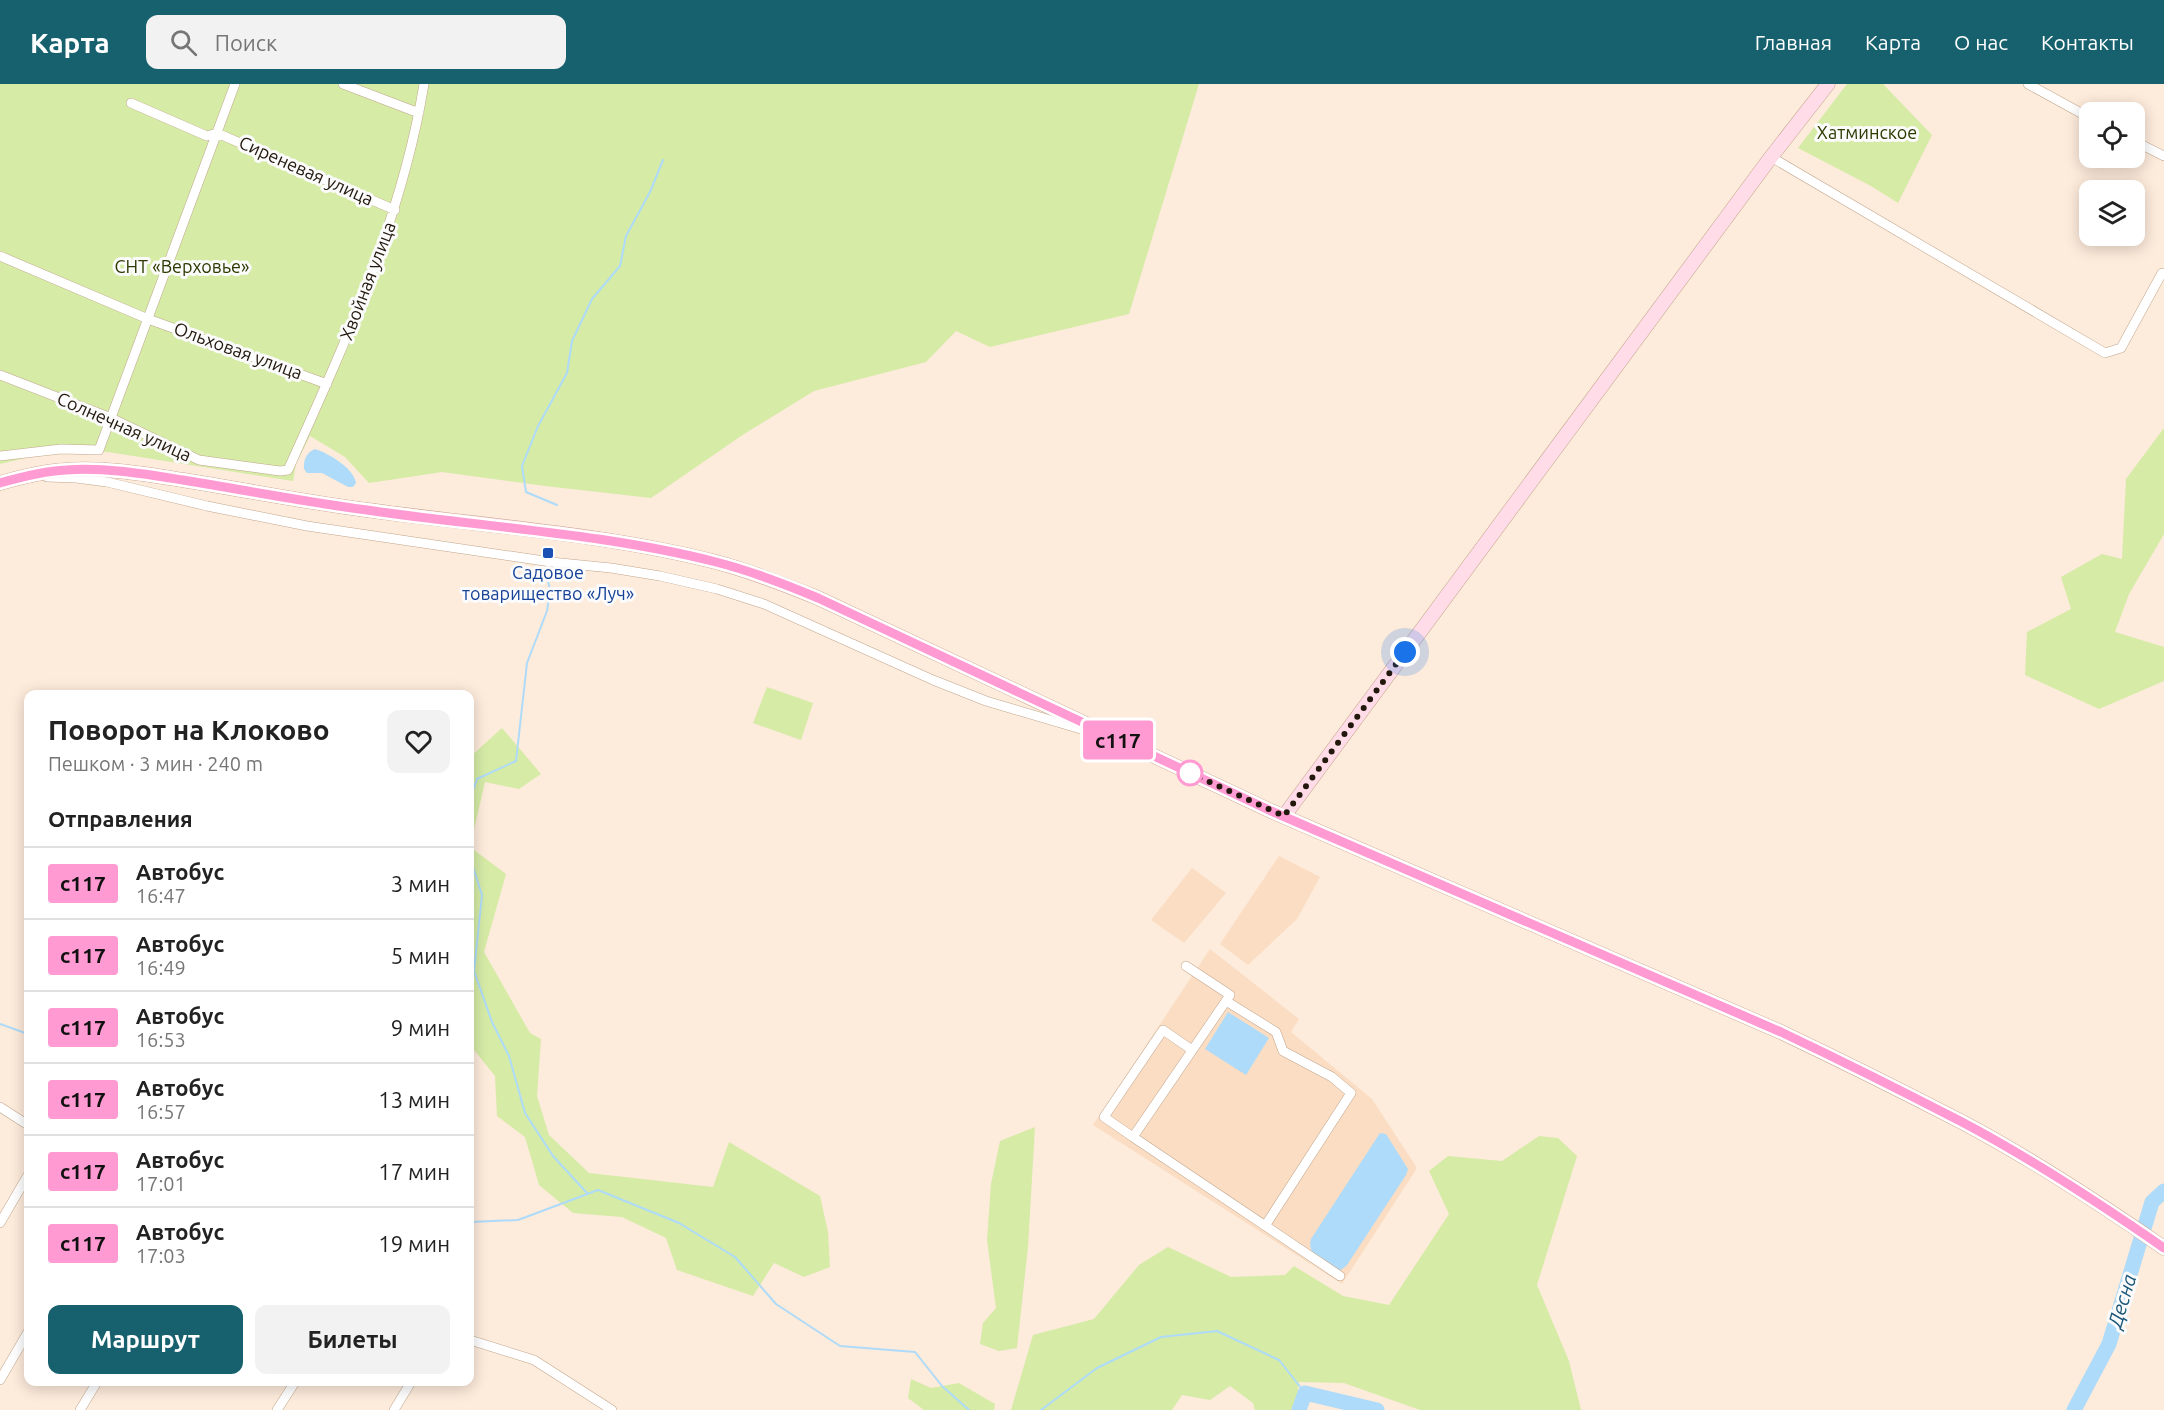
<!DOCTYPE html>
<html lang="ru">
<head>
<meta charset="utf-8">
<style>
  body { margin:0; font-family:Ubuntu,sans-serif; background:#f2f2f2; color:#222; height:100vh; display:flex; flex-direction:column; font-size:22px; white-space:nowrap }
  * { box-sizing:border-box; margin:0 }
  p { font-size:20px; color:#767676 }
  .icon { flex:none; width:33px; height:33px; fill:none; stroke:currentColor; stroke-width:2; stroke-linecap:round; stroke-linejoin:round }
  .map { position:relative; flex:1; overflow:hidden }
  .panel { position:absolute; left:24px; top:606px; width:450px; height:696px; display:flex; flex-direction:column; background:#fff; border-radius:12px; box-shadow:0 3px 15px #0003 }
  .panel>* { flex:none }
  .badge { padding:0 12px; border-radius:4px; font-size:21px; line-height:39px }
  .controls { position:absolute; left:2079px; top:18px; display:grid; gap:12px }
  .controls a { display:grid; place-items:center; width:66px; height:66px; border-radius:12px; background:#fff; box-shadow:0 3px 15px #0003; font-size:30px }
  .you { position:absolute; width:30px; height:30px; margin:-15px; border:4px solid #fff; border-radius:50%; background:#1a73e8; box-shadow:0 0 0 9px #1a73e833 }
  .map>.badge { position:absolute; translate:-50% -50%; box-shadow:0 0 0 3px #fff }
  h2 { padding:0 24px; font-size:22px; line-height:54px }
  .round { display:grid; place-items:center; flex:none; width:63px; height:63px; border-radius:12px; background:#f2f2f2 }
  .headline { display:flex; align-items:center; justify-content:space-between; height:102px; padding:0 24px }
  h1 { font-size:28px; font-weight:700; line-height:45px }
  .primary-button { display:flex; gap:12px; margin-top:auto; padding:12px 24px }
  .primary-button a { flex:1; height:69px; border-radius:12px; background:#17616f; color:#fff; font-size:24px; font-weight:700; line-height:69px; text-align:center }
  .primary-button a+a { background:#f2f2f2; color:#222 }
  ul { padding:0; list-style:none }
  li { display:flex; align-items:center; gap:18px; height:72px; padding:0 24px; border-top:2px solid #e0e0e0 }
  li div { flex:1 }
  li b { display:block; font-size:22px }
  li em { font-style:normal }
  li .badge { min-width:66px; font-weight:700; text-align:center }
  header { display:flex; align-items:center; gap:36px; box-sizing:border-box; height:84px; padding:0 30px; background:#17616f; color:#fff }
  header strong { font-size:28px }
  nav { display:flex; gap:33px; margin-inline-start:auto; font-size:21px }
  .search { width:420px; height:54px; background:#f2f2f2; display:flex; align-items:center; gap:15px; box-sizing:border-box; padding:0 21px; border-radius:12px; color:#767676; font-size:22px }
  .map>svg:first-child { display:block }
  .built { fill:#faddc3 }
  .green { fill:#d5eba6 }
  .water { fill:#aedbf9 }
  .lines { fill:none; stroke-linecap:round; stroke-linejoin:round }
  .stream { stroke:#aedbf9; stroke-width:2 }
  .river { stroke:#aedbf9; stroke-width:15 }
  .street-casing { stroke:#c2a68c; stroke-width:10 }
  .secondary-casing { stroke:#c2a68c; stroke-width:15 }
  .street { stroke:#fff; stroke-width:9 }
  .secondary { stroke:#ffdce7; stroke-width:14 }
  .line-casing { stroke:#fff; stroke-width:14 }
  .line { stroke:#ff9ad2; stroke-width:9 }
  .walk { stroke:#23180e; stroke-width:6; stroke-dasharray:0 10.8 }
  .transit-dot { fill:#1a4fb4; stroke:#fbfbfb; stroke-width:2 }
  .stop-dot { fill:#fff; stroke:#ff9ad2; stroke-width:3 }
  .labels { text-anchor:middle; stroke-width:6; stroke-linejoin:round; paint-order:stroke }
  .park-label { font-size:18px; fill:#2c3a00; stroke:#fbfbfb }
  .street-label { font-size:18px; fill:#23180e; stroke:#fbfbfb }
  .transit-label { font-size:18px; fill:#164399; stroke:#fbfbfb }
  .water-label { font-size:20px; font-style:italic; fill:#1b5778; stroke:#fbfbfb }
</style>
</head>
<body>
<header>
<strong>Карта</strong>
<div class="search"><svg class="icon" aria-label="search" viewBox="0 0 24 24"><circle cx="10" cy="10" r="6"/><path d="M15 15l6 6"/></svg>Поиск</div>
<nav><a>Главная</a><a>Карта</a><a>О нас</a><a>Контакты</a></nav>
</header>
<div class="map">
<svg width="2164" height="1326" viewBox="0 0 2164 1326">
  <rect width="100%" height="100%" fill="#fdebdb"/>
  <path class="built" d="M1279,772L1320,793L1297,835L1248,881L1220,860Z
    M1192,784L1226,809L1184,859L1151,836Z
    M1210,865L1299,935L1291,948L1372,1015L1417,1084L1342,1200L1093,1041Z"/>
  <path class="green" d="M0,0H1199L1129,230L990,263L956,247L926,278L814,307L744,350L651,414L545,402L442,388L369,399L345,373L310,352L296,380L293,397L108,368H72L34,372L0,380Z
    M1847,0H1883L1932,51L1898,119L1871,102L1798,64Z
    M2164,344V450L2129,510L2115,548L2164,563V597L2099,625L2025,591L2027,548L2071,525L2061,493L2102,470L2122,475L2126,395Z
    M767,603L813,619L801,656L753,639Z
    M502,644L541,690L519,705L485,698L470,763L506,790L484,868L530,949L541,955L537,1012L549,1051L589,1089L713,1103L729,1058L820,1112L828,1148L830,1183L804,1193L774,1179L753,1212L677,1186L666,1154L622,1133L573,1129L539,1101L525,1053L497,1032L495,992L470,961V673Z
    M1035,1043L1028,1163L1017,1264L999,1267L980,1260L983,1239L996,1224L987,1156L991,1100L1000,1057Z
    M1539,1052L1558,1054L1577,1072L1537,1201L1569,1277L1581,1326H1420L1344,1299L1299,1298L1295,1326H1255L1253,1319L1230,1302L1210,1316L1182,1311L1172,1326H1011L1033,1251L1094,1235L1139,1181L1168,1163L1231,1193L1285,1191L1294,1182L1343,1212L1389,1221L1449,1130L1429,1087L1448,1072L1502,1077Z
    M911,1295L931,1304L959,1299L995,1320L994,1326H924L908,1314Z"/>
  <path class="water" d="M315,365C328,369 354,384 356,399L353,403H348L322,389H307L304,385C303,376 307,368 315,365Z
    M1228,928L1269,954L1246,991L1205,965Z
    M1380,1049L1386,1050L1408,1085L1406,1091L1347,1181L1341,1186C1326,1183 1306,1171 1311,1155Z"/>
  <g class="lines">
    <path class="stream" d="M557,421L526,408L522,382L538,342L567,289L572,257L592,215L620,182L626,152L650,108L663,76
      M470,715L477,695L516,677L527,579L547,527L550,507L547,490
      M470,774L482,811L474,887L492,938L509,972L525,1029L553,1072L587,1109
      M0,940L28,950
      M470,1138L518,1136L598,1106L679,1139L735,1173L776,1220L840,1262L915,1268L942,1302L969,1326
      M1041,1326L1097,1284L1161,1253L1217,1247L1279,1276L1305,1309"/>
    <path class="river" d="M1299,1326L1305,1309L1377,1326
      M2074,1326L2109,1260L2152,1118L2164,1107"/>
    <defs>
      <path id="street" d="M343,0L419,29
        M2028,0L2090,34
        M131,19L207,52L217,49
        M217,49L395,126
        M2134,57L2164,72
        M1771,73L2105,269L2121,264L2162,189
        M0,172L148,235L327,300
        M0,291L111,334L199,376L280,387L288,386C344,262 402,135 424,0
        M0,372L61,365L99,366L235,0
        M47,393L76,394L107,398L207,422L307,442L551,478L611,484L660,492L717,505L764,520L933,596L986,617L1091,648
        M1186,882L1230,911L1133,1053L1340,1192
        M1226,917L1276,948L1283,967L1332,993L1351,1009L1265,1142
        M0,1023L28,1041
        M1133,1053L1104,1033L1163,946L1192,966
        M0,1139L28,1091
        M470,1256L534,1276L612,1326
        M0,1296L28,1248
        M80,1326L97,1298
        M277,1326L295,1298
        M394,1326L411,1298"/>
      <path id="secondary" d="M0,399C21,393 44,387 66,386C105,383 145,390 183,396C245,406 305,418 367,426C483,442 602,449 716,478C751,487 785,501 818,514L1271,727L1781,948C1842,977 1902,1007 1962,1038C2032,1075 2099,1119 2164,1164
        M1284,732L1771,73L1828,0"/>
    </defs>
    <use href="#street" class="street-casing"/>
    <use href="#secondary" class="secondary-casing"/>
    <use href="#street" class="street"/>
    <use href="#secondary" class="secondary"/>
  </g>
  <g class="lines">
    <defs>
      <path id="line" d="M0,399C21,393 44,387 66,386C105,383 145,390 183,396C245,406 305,418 367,426C482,443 603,449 716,478C751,487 785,500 818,514L1271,727L1781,948C1842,977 1902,1007 1962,1038C2032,1075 2099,1119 2164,1164"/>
    </defs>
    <use href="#line" class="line-casing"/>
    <use href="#line" class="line"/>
    <path class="walk" d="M1190,689L1284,732L1405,568"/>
  </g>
  <rect class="transit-dot" x="542" y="463" width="12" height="12" rx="3"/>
  <circle class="stop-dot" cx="1190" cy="689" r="12"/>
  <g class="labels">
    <g class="park-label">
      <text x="1867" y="55">Хатминское</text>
      <text x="182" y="189">СНТ «Верховье»</text>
    </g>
    <g class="street-label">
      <text transform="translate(306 87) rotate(24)" y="6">Сиреневая улица</text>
      <text transform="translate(368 197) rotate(-69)" y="6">Хвойная улица</text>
      <text transform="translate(238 267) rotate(20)" y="6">Ольховая улица</text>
      <text transform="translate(124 343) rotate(24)" y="6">Солнечная улица</text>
    </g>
    <g class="transit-label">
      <text x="548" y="495">Садовое<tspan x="548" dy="21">товарищество «Луч»</tspan></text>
    </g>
    <g class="water-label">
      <text transform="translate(2122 1217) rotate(-73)" y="7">Десна</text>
    </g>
  </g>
</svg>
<div class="controls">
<a><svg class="icon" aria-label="locate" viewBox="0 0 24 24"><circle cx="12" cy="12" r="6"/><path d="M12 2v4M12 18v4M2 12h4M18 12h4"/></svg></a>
<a><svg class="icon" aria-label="layers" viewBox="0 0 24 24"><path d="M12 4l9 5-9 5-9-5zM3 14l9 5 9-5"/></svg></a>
</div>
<div class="you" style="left:1405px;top:568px"></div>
<b class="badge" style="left:1118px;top:656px;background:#ff9ad2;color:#111">с117</b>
<section class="panel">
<div class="headline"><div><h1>Поворот на Клоково</h1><p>Пешком · 3 мин · 240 m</p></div><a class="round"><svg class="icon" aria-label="heart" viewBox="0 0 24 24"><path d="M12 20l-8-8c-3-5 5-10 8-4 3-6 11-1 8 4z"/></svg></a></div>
<h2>Отправления</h2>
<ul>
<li><span class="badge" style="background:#ff9ad2;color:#111">с117</span><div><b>Автобус</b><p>16:47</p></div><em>3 мин</em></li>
<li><span class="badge" style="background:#ff9ad2;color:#111">с117</span><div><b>Автобус</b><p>16:49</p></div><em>5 мин</em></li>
<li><span class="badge" style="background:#ff9ad2;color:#111">с117</span><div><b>Автобус</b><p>16:53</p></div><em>9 мин</em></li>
<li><span class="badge" style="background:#ff9ad2;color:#111">с117</span><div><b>Автобус</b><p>16:57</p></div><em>13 мин</em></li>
<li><span class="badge" style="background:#ff9ad2;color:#111">с117</span><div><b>Автобус</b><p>17:01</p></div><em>17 мин</em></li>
<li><span class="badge" style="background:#ff9ad2;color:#111">с117</span><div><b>Автобус</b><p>17:03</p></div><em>19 мин</em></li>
</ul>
<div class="primary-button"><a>Маршрут</a><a>Билеты</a></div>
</section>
</div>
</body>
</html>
